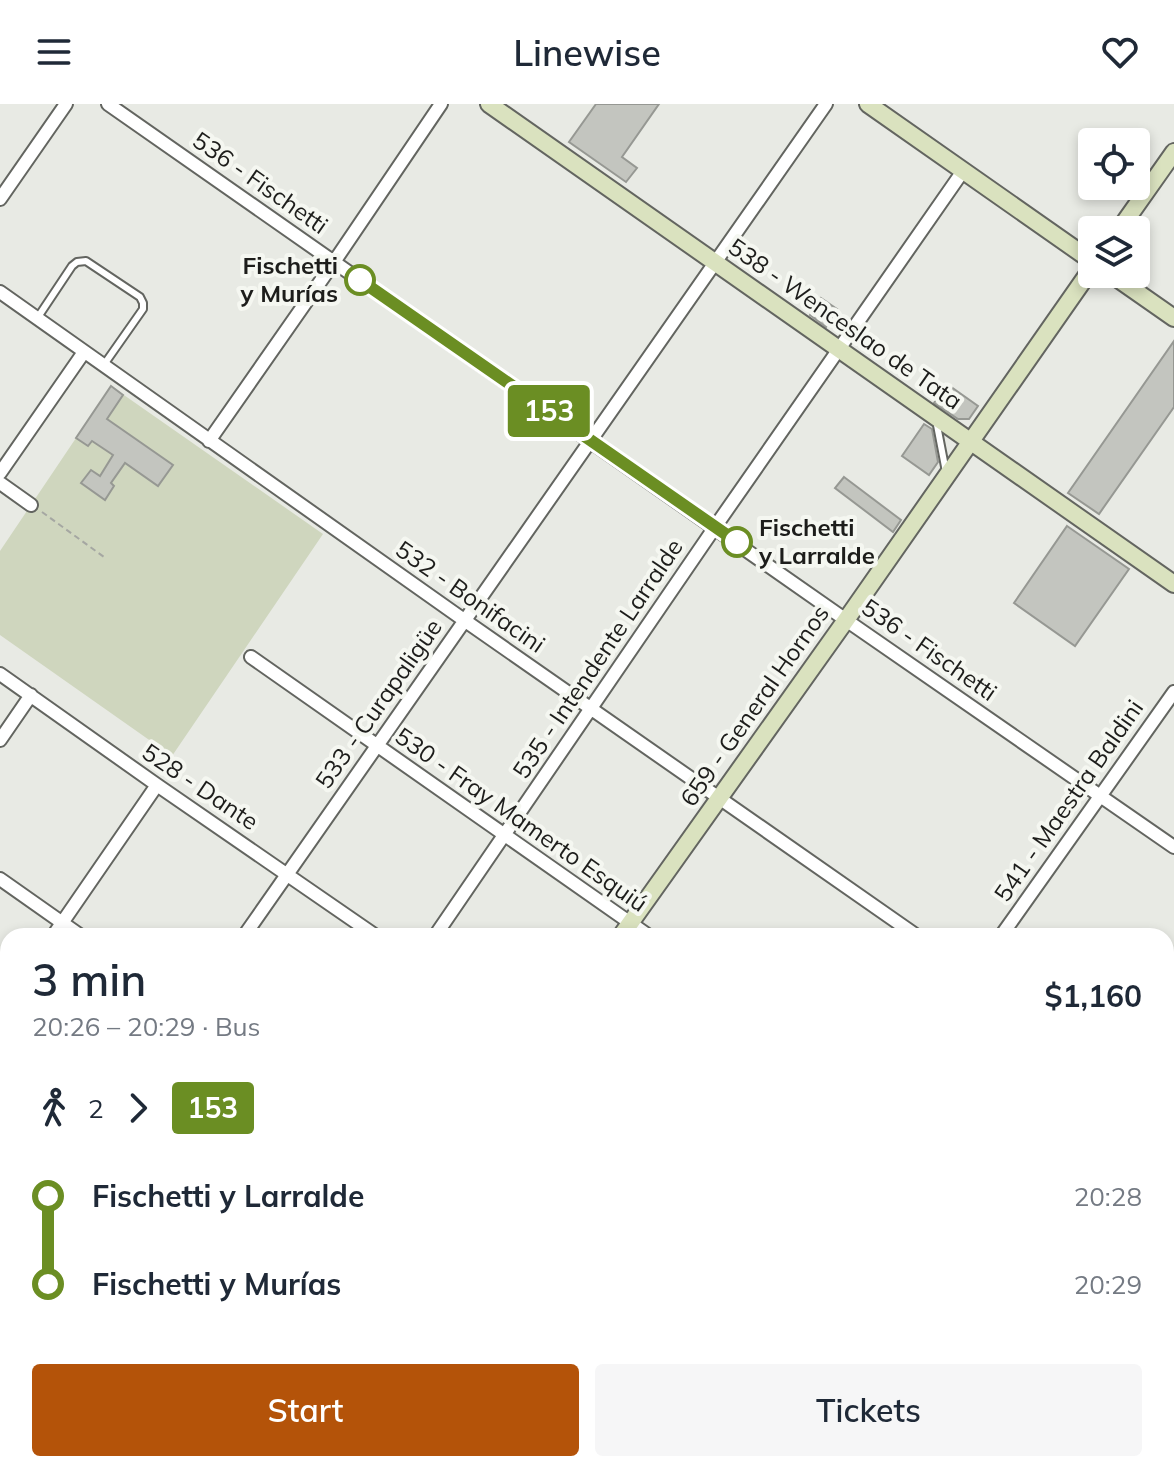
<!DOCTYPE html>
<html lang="en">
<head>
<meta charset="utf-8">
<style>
  body { margin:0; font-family:Mulish,sans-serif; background:#f6f6f7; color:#1f2937; height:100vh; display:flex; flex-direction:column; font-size:30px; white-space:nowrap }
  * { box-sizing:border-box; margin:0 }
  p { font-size:26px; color:#747a83 }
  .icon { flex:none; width:44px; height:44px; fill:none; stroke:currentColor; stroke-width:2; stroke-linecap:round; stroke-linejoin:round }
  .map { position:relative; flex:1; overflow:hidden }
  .drawer { position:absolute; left:0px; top:824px; width:1174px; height:544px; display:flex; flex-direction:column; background:#fff; border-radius:24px 24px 0 0; box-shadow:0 4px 12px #0003 }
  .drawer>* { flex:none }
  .badge { padding:0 16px; border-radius:6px; font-size:28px; line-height:52px }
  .controls { position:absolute; left:1078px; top:24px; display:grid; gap:16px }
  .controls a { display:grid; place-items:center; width:72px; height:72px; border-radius:8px; background:#fff; box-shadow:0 4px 12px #0003; font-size:40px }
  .map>.badge { position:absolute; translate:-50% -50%; box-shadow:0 0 0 4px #fff }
  .legs { display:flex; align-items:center; gap:12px; height:88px; padding:0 32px; font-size:26px }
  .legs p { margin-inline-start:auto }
  .head { display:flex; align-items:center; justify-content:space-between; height:136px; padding:0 32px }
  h1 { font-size:44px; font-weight:600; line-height:60px }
  .action { display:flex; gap:16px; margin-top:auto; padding:16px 32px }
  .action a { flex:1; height:92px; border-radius:8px; background:#b45309; color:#fff; font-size:32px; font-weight:600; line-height:92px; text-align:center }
  .action a+a { background:#f6f6f7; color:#1f2937 }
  ul { padding:0 32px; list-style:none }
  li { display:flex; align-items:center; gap:28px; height:88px; font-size:30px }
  li i { display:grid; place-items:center; width:12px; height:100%; margin:0 10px; background:currentColor }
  li i::after { content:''; width:20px; height:20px; margin:-10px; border:6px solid; border-radius:50%; background:#fff }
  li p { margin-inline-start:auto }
  li:first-child i { background:linear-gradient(#0000 50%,currentColor 0) }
  li:last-child i { background:linear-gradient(currentColor 50%,#0000 0) }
  header { display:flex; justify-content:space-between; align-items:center; height:104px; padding:0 32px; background:#fff; font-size:36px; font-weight:600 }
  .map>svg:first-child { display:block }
  .park { fill:#cfd6be }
  .building { fill:#c3c5bf; stroke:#969893; stroke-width:2 }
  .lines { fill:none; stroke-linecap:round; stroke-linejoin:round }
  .lane-casing { stroke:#636560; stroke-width:10 }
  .street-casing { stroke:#636560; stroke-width:16 }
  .secondary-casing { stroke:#636560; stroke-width:20 }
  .path { stroke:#a5a7a2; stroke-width:2; stroke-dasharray:6 4; stroke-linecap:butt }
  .lane { stroke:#fff; stroke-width:6 }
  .street { stroke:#fff; stroke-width:12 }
  .secondary { stroke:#dae2bf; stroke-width:16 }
  .line-1-casing { stroke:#fff; stroke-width:18 }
  .line-1 { stroke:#6b8e23; stroke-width:12 }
  .stop-1-dot { fill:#fff; stroke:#6b8e23; stroke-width:4 }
  .labels { text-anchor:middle; stroke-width:8; stroke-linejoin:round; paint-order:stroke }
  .street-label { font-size:24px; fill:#1d1d1b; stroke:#f5f7f1 }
  .stop-label { font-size:24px; font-weight:bold; fill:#1d1d1b; stroke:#f5f7f1; text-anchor:end }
</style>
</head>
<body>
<header><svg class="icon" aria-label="menu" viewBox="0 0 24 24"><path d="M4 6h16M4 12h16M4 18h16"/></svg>Linewise<svg class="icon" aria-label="heart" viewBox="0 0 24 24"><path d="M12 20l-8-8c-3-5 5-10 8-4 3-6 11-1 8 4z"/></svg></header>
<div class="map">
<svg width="1174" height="1368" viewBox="0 0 1174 1368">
  <rect width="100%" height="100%" fill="#e8eae4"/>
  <path class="park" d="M111,282L323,430L172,652L0,531V447Z
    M488,1360H627L621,1368H499Z"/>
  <path class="building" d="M596,0H659L622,53L637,64L626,78L569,38Z
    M821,194L837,205L826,223L810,211Z
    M1174,237V303L1099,410L1068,389Z
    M947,280L978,302L969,315H958L934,299Z
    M111,282L123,291L107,315L173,361L158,382L125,359L111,379L114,382L105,396L81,379L91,366L100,372L113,351L92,337L88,342L76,334Z
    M924,320L932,325L938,358L929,371L902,352Z
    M844,373L901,416L893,428L835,384Z
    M1067,422L1129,465L1075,542L1014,499Z"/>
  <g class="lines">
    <defs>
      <path id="lane" d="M38,213L72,162L77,158L86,157L140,193L143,199V205L103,262
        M936,316L946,368"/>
      <path id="street" d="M108,0L846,516L1174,743
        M0,95L66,0
        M0,188L464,516L917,832
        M209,337L334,158L441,0
        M0,369L84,248
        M0,379L31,401
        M251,553L649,832
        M0,570L157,681L376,832
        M0,636L31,591
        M0,775L81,832
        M53,832L157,681
        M244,832L826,0
        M435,832L715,423L963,67
        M1001,832L1174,588
        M0,910L8,898
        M1166,1004L1174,1009
        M0,1027L8,1033
        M1166,1138L1174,1127
        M0,1180L8,1169
        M1166,1202L1174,1210
        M0,1225L8,1232
        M161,1360L171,1368
        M474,1360L485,1368
        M832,1360L843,1368
        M1064,1360L1067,1368
        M58,1368L64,1360
        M436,1368L442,1360
        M625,1368L631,1360
        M1004,1368L1010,1360"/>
      <path id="secondary" d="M489,0L1174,480
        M868,0L1092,157
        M1119,126L1174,48
        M1111,170L1174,214
        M621,832L846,516L1092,164
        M251,1368L256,1360"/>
    </defs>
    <use href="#lane" class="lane-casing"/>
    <use href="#street" class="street-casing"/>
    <use href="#secondary" class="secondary-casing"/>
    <path class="path" d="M42,408L104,453
      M561,1360L563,1368
      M522,1368L531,1360
      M543,1368L548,1360"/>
    <use href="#lane" class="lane"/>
    <use href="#street" class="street"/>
    <use href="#secondary" class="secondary"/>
  </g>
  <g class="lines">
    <defs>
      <path id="line-1" d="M360,176L737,438"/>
    </defs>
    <use href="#line-1" class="line-1-casing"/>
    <use href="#line-1" class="line-1"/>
  </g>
  <g class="stop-1-dot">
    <circle cx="360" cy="176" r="14"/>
    <circle cx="737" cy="438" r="14"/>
  </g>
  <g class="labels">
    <g class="street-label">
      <text transform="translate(260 79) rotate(35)" y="8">536 - Fischetti</text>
      <text transform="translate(845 220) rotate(35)" y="8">538 - Wenceslao de Tata</text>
      <text transform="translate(470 493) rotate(35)" y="8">532 - Bonifacini</text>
      <text transform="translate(929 546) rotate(35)" y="8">536 - Fischetti</text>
      <text transform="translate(598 555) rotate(-56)" y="8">535 - Intendente Larralde</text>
      <text transform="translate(379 600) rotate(-55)" y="8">533 - Curapaligüe</text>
      <text transform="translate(755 602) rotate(-55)" y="8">659 - General Hornos</text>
      <text transform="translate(200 683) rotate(34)" y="8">528 - Dante</text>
      <text transform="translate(1069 697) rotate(-55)" y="8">541 - Maestra Baldini</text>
      <text transform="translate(521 716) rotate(35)" y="8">530 - Fray Mamerto Esquiú</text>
    </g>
    <g class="stop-label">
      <text x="338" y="170">Fischetti<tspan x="338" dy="28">y Murías</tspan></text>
      <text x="759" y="432" text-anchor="start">Fischetti<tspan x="759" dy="28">y Larralde</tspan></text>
    </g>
  </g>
</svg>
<div class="controls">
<a><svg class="icon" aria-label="locate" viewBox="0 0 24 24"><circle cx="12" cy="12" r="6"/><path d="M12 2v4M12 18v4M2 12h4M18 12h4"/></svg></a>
<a><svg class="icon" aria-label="layers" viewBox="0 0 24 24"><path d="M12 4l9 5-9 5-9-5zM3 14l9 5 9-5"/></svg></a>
</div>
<b class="badge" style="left:549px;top:307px;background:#6b8e23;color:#fff">153</b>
<section class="drawer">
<div class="head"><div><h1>3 min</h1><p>20:26 – 20:29 · Bus</p></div><b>$1,160</b></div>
<div class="legs"><svg class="icon" aria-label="walk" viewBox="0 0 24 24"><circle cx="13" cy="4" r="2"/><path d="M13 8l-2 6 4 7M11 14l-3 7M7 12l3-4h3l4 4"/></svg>2<svg class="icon" aria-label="forward" viewBox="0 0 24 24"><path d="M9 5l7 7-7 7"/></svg><b class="badge" style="background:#6b8e23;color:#fff">153</b></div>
<ul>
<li><i style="color:#6b8e23"></i><b>Fischetti y Larralde</b><p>20:28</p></li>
<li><i style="color:#6b8e23"></i><b>Fischetti y Murías</b><p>20:29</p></li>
</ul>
<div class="action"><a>Start</a><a>Tickets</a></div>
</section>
</div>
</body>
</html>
